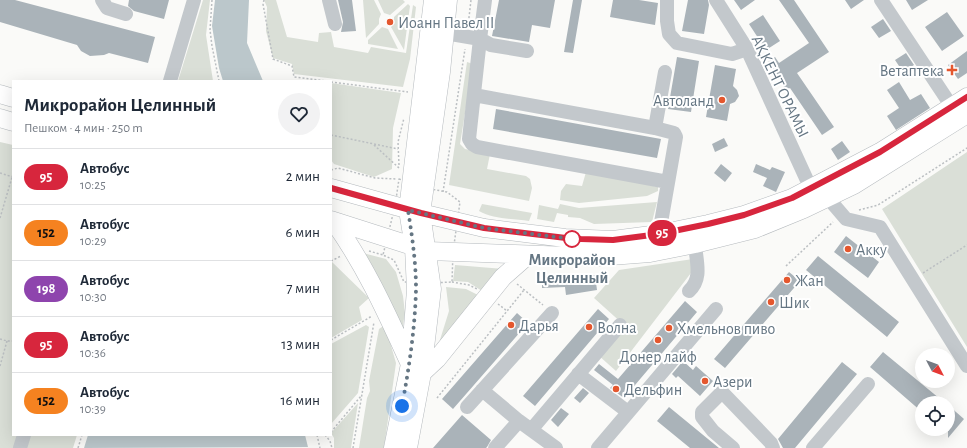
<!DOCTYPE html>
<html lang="ru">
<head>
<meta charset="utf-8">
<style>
  body { margin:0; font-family:"Alegreya Sans",sans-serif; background:#f2f2f3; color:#1f2937; height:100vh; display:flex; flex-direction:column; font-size:15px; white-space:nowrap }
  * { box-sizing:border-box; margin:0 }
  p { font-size:13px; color:#747a83 }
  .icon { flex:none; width:22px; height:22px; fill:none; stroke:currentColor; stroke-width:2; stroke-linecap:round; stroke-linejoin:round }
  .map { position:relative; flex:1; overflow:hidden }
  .drawer { position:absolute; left:12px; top:80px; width:320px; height:356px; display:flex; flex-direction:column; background:#fff; border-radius:0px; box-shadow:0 4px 16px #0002 }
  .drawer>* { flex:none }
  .badge { padding:0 8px; border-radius:13px; font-size:14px; line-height:26px }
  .needle { width:26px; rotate:131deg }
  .fabs { position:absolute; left:915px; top:348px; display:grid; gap:8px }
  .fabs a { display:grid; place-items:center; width:40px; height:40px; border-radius:50%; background:#fff; box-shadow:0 4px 16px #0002; font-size:20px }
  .you { position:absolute; width:20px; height:20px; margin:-10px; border:3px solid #fff; border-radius:50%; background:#1a73e8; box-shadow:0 0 0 6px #1a73e833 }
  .map>.badge { position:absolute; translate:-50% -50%; box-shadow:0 0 0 2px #fff }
  .round { display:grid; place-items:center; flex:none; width:42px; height:42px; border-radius:21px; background:#f2f2f3 }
  .headline { display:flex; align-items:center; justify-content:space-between; height:68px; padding:0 12px }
  h1 { font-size:19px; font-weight:700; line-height:30px }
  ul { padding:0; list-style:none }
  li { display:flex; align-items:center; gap:12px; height:56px; padding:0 12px; border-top:1px solid #e0e1e3 }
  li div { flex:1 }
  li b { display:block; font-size:15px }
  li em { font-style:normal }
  li .badge { min-width:44px; font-weight:700; text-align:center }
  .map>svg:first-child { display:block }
  .green { fill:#dadfd7 }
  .water { fill:#bbc7cb }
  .building { fill:#aab3b9 }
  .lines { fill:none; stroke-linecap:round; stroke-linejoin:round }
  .major-casing { stroke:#b5babe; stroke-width:19 }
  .path { stroke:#bbbfc2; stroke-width:1.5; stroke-dasharray:2 2; stroke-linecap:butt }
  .minor { stroke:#c3c8cc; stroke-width:14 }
  .major { stroke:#fff; stroke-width:18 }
  .line-casing { stroke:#fff; stroke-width:9 }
  .line { stroke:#d7263d; stroke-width:6 }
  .walk { stroke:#657683; stroke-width:4; stroke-dasharray:0 7.2 }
  .poi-dot { fill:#e4572e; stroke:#fff; stroke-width:1.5 }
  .stop-dot { fill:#fff; stroke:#d7263d; stroke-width:2 }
  .labels { text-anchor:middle; stroke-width:4; stroke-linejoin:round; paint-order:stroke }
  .poi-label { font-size:16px; fill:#657683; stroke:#fff; text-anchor:start }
  .street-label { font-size:16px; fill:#657683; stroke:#fff }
  .stop-label { font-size:16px; font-weight:bold; fill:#657683; stroke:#fff }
</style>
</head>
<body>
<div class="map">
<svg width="967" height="448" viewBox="0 0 967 448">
  <rect width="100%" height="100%" fill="#fafaf8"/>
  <path class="green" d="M203,0H210L206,35L213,81H178Z
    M264,0H276L287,37L318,42L319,33L331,32L334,47L368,53L371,47L406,53L413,5L416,7L410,59L403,87L294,74L292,64L273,58L266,31L267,7Z
    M363,0H374L381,14L379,19V24L366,38Z
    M378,0H403L405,2L390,15L384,13Z
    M408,4L410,6L404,50L391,27L394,21V17Z
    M382,27L388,29L398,49L368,44V40Z
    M467,62L473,64L460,144L465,149L490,154L487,169L526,176L530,179L532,188L529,201L449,185Z
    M331,83L401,93L393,128L392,169L374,177L334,164L331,160Z
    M0,142L13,145V435H77L73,448H0Z
    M967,152V347L882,209Z
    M586,172L658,187V191L647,196L579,203L560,200L561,191L566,184L582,186Z
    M657,202L652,222L594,224L580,218L568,217V215L557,213L554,222L537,219L539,205L558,209L560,204L579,208Z
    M482,204L532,213L529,221C513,219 493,219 479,211Z
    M359,252L386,259L396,272L403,296L405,313L402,331Z
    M693,259L694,269L616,371L598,355L624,325L594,298L619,270Z
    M331,261L369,298L359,307L362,320L331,338Z
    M455,265L504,269L482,291L468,282L453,281Z
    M446,287L466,289L480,296L439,343L449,311Z
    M366,325L369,327L358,393L331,424V344Z
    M385,325L396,363L384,448H359L367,398L370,391L369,381L379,329Z
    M358,403L351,448H334V438L331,433Z"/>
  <path class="water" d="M215,0H249L247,43L263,81H223L219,68L212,26Z
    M88,435H305L308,447L84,448Z"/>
  <path class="building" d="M0,0H15L155,37L148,63L109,53L104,55L90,56L81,51L77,45L0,22Z
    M129,0H169L164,19L134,11L128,6Z
    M338,0H352L356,31L341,32L343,22Z
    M499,0H555L550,28L532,25L529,42L492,36Z
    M573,0H582L573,53L564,52Z
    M613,0H639L658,3L655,25L610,17Z
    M688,0H708L709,5L704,34L682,31Z
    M734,0H755L741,10Z
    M779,0H794L829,52L797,73L834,127L822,135L790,88L786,90L768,62L775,57L779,63L809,43Z
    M845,0H864L851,9Z
    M906,0H928L912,10Z
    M947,12L964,36L942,51L925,27Z
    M763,15L780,41L766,50L749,24Z
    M883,19L891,31L879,38L871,27Z
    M967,51V73L958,79L948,65Z
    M906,53L914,65L903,72L895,60Z
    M677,57L699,61L691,112L668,109Z
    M715,65L736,69L733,86L737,90L739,96L735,102L730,104L727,121L706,117Z
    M899,82L910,100L921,94L930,108L896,130L887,116L899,108L887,90Z
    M496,109L661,139L657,158L493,129Z
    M724,138L728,146L715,152L712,144Z
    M842,141L850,152L838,160L831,149Z
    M721,164L732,173L725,182L714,173Z
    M756,164L770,170L772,167L785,172L776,192L763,186L767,178L753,172Z
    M846,236L879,262L868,278L834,252Z
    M818,256L899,322L887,337L806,270Z
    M789,272L800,281L725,368L714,359Z
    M595,275L597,290L566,295L565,287L542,288V280L564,279L563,278Z
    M685,301L697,312L624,398L610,388L613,385L594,370L599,364L618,379Z
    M598,309L609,319L535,406L523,396Z
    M517,313L528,323L453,409L442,399Z
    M883,352L945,403H922V412L870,367Z
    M683,361L693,370L696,366L713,381L700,396L678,376L676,378L672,374Z
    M842,362L857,374L795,448H783L778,439Z
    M583,388L589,393L580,403L574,398Z
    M948,405L964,419L948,438Z
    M669,407L719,448H690L657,421Z
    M561,408L569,414L558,427L551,420Z
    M462,415L491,440L487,447L486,448H433Z"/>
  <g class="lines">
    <defs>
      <path id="major" d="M0,94L13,98
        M0,118L13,122
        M331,188L421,213L484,228L565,238L613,240L659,234L708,224L744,215L792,198L880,152L967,97
        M331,220L428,251L597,257L650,253L695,244L755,229L804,209L854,185L967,114
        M334,222C365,265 387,314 409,362
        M422,373L437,359L503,277L528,255
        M393,448L410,364L416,290L414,247L408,210L433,0
        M408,448L422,373L432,289L421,213L441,72L448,0"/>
    </defs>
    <use href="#major" class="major-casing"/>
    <path class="path" d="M212,0L210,30L212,46L219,81
      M264,0L263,4L273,59L292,66L294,77L326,81
      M468,26L471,0
      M331,82L408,92
      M331,135L398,149
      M374,145L399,168
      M399,165L398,142L404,118
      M331,170L338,168L375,178L397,179
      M0,173L13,177
      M399,179L425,188L447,192L460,202L453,252L452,282L432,283L404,282L394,260L383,255L395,206Z
      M443,192L465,49
      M859,210L878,205L967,148
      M0,218L13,174
      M369,251L383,255
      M331,261L341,256
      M786,266L833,222
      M923,273L967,245
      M452,282L469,285L477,289
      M517,284L543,305
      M498,304L507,311
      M0,339L7,341H13
      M331,340L372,316
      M0,366L7,341
      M437,398L524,290
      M331,432L361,396
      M317,435L320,448
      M325,435L330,441L332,448
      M78,448L82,435
      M353,448L374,322"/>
    <path class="minor" d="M102,0L107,8L126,14
      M329,0L335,24
      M667,0V21L669,34L677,43L732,54L747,49
      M716,0L747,49L811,189
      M881,0L952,107
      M445,33L480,39L485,0
      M527,51L491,45L480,39L469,139L472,144L477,147L668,182
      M170,81L194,0
      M474,95L655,128L674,133L676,137L659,234
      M655,128L665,72
      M828,198L846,219L880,227L967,366
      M689,291C703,278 696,261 695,244
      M578,374L628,412
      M482,390L519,421
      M467,407L552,313
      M531,430L620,325
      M20,448L24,435
      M495,448L519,421L556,448
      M598,448L716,309
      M733,448L713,431L702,417V412L722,392L771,443L773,448
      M813,448L868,384"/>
    <use href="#major" class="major"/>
  </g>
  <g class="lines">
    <defs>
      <path id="line" d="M331,188L421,213L484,228L566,238L581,239L613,240L659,234L708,224L744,215L792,198L880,152L967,97"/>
    </defs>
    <use href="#line" class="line-casing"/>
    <use href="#line" class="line"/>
    <path class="walk" d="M402,406C409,368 415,329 416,289C416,262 412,236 408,210L484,228L572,239"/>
  </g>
  <g class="poi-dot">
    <circle cx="390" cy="22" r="4"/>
    <path d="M950 64h4v4h4v4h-4v4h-4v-4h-4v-4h4z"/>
    <circle cx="722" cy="100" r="4"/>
    <circle cx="848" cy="249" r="4"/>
    <circle cx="787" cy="280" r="4"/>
    <circle cx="771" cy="302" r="4"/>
    <circle cx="511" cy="325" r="4"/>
    <circle cx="589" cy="327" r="4"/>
    <circle cx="669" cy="328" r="4"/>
    <circle cx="658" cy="340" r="4"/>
    <circle cx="705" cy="381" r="4"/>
    <circle cx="616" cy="389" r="4"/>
  </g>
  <circle class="stop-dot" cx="572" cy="239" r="8"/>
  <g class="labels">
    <g class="poi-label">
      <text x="398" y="28">Иоанн Павел II</text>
      <text x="944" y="76" text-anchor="end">Ветаптека</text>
      <text x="714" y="106" text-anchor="end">Автоланд</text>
      <text x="856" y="255">Акку</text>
      <text x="795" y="286">Жан</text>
      <text x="779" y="308">Шик</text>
      <text x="519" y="331">Дарья</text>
      <text x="597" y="333">Волна</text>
      <text x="677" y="334">Хмельнов пиво</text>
      <text x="658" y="362" text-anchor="middle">Донер лайф</text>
      <text x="713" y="387">Азери</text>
      <text x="624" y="395">Дельфин</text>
    </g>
    <g class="street-label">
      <text transform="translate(781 86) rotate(64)" y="6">АҚКЕНТ ОРАМЫ</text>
    </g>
    <g class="stop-label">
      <text x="572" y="265">Микрорайон<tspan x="572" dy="18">Целинный</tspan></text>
    </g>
  </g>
</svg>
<div class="fabs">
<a><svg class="needle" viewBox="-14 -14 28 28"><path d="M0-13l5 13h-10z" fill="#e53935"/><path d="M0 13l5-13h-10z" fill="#747a83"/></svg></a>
<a><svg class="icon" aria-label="locate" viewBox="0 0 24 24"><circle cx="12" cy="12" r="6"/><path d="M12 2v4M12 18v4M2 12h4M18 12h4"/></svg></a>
</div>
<div class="you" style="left:402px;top:406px"></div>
<b class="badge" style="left:662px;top:233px;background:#d7263d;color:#fff">95</b>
<section class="drawer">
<div class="headline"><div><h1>Микрорайон Целинный</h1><p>Пешком · 4 мин · 250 m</p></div><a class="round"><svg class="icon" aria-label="heart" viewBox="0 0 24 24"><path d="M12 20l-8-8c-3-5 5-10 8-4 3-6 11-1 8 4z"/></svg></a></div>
<ul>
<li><span class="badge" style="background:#d7263d;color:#fff">95</span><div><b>Автобус</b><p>10:25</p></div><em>2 мин</em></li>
<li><span class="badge" style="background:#f58220;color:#111">152</span><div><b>Автобус</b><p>10:29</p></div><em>6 мин</em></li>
<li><span class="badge" style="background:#8e44ad;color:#fff">198</span><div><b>Автобус</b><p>10:30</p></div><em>7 мин</em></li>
<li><span class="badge" style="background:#d7263d;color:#fff">95</span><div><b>Автобус</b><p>10:36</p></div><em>13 мин</em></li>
<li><span class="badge" style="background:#f58220;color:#111">152</span><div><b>Автобус</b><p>10:39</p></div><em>16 мин</em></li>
</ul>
</section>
</div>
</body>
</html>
